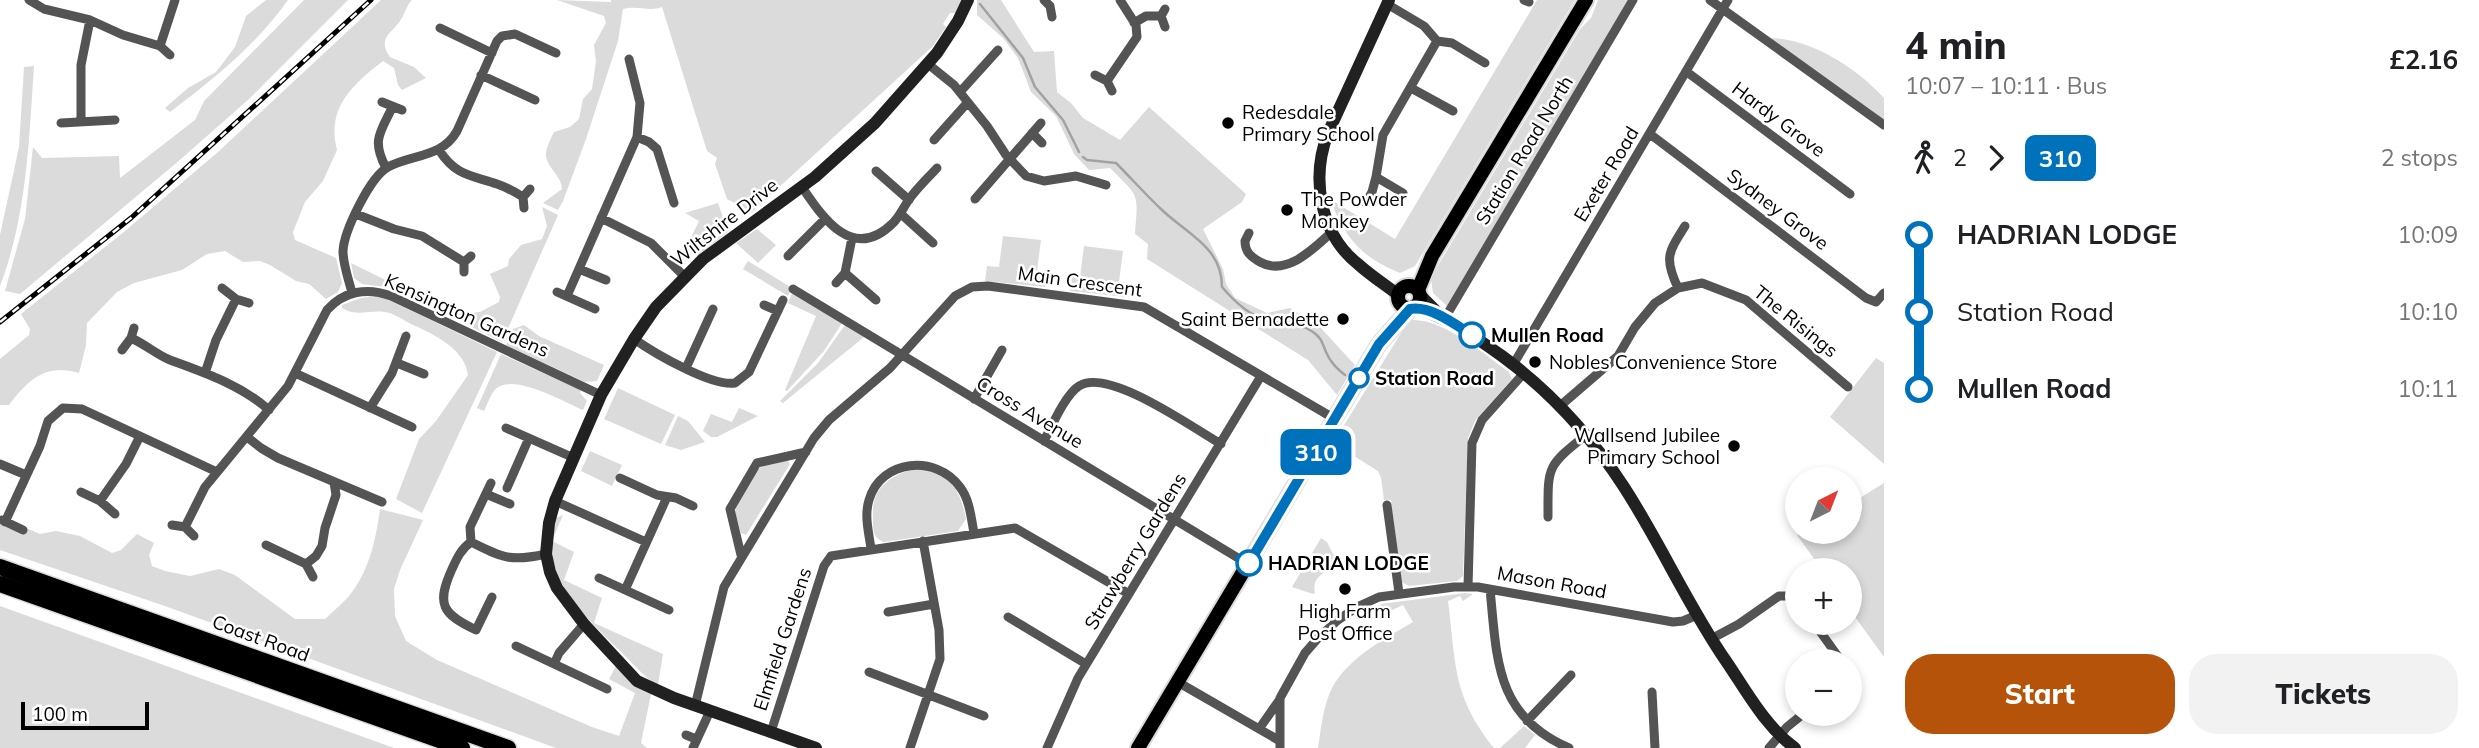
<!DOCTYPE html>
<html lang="en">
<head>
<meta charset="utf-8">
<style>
  body { margin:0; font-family:Mulish,sans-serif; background:#f2f2f2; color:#202124; height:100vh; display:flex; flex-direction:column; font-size:26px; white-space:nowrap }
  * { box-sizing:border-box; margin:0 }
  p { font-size:23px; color:#757577 }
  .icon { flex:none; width:38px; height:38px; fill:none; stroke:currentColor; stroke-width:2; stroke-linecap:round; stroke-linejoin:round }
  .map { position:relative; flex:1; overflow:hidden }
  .sheet { display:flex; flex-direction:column; background:#fff; width:595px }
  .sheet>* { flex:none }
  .badge { padding:0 14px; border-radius:10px; font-size:24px; line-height:46px }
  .needle { width:46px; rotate:42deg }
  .controls { position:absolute; left:1785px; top:467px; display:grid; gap:14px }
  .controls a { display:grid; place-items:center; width:77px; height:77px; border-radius:50%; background:#fff; box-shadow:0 4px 10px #0003; font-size:35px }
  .scale { position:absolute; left:21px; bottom:18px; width:128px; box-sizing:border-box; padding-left:7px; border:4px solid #000; border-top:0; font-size:19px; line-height:24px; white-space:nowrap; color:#000; -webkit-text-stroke:5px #fff; paint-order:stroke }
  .map>.badge { position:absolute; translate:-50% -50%; box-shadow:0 0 0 4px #fff }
  .legs { display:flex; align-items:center; gap:10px; height:77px; padding:0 21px; font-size:23px }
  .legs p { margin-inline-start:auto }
  .overview { display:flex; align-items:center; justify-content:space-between; height:119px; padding:0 21px }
  h1 { font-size:38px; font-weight:800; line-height:52px }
  .button { display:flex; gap:14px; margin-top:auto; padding:14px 21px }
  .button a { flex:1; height:80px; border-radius:28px; background:#b45309; color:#fff; font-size:28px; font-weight:800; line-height:80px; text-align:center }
  .button a+a { background:#f2f2f2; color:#202124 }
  ul { padding:0 21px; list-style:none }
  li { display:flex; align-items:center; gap:24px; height:77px; font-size:26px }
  li i { display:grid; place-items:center; width:10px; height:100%; margin:0 9px; background:currentColor }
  li i::after { content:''; width:18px; height:18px; margin:-9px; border:5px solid; border-radius:50%; background:#fff }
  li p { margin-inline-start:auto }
  li:first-child i { background:linear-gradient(#0000 50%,currentColor 0) }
  li:last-child i { background:linear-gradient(currentColor 50%,#0000 0) }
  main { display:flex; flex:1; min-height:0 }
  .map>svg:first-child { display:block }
  .green { fill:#dbdbdb }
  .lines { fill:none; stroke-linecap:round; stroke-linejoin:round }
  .stream { stroke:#a2a2a2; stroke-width:2.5 }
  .primary-casing { stroke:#dbdbdb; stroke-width:18 }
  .highway-casing { stroke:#dbdbdb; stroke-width:19 }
  .street { stroke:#545454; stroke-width:9 }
  .secondary { stroke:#212121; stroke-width:12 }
  .primary { stroke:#000; stroke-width:14 }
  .highway { stroke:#000; stroke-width:16 }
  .rail-casing { stroke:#000; stroke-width:5 }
  .rail { stroke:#fff; stroke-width:2.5; stroke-dasharray:8; stroke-linecap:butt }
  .line-1-casing { stroke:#fff; stroke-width:16 }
  .line-1 { stroke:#0072bc; stroke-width:10 }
  .poi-dot { fill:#000; stroke:#fff; stroke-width:2.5 }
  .stop-1-dot { fill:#fff; stroke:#0072bc; stroke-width:3.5 }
  .labels { text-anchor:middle; stroke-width:5; stroke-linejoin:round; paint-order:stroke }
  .poi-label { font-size:19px; fill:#000; stroke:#fff; text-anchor:start }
  .street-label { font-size:19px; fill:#000; stroke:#fff }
  .stop-label { font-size:19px; font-weight:bold; fill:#000; stroke:#fff; text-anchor:start }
</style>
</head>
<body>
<main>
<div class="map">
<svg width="1884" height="748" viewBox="0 0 1884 748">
  <rect width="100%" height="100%" fill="#fff"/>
  <path class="green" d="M266,0H288C256,45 214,79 170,112L165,108L188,88L216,72L235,47L246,16Z
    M304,0H348L249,99L181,159L20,294L5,291L25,219L33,147L42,158L119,156L120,178L195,120L204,101Z
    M381,0H412C406,6 405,14 400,21C391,34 377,38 390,57L414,67L426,78L402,90L398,85L394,68L383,61C353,84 326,108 337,150L323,181L305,202L293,232L295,240L336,258L342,283L338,292L326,299L309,284L296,281L270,265L260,261L243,262L225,251L207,254L182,270L134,283L117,292L87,323L86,345L79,373C46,363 29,379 9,405H0V359L29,335L30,329L21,314L125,231L218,152Z
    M557,0L611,2V0H962L955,13H950L943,24L946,27L933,46L752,212L727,199L715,164L717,158L707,151L662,7C649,12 637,5 623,9L618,41L586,139L563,201L558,210L543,203L562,189C562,175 545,167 546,153C547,146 551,138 554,132L570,127L579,119L583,99L592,89L596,61L594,45L606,23L604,16Z
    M977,0H1001L1034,52L1054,51L1057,92L1071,103L1083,118L1120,140L1149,107L1246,194L1242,202L1203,229L1223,269L1226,284L1235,298L1267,313L1290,308L1319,326L1355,365L1337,395L1308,360L1147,259L1148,244L1135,234C1138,192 1140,198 1110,168L1089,170L1074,154L1056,116L1031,92L1018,58L1003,38L977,15Z
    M1537,0H1575L1415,266L1400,273C1361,257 1345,238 1330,199L1395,239Z
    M1598,0H1630L1447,306L1433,293L1431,279L1437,267L1580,29L1591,18Z
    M1770,38C1811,38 1858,69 1884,98V122Z
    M34,66C29,140 27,216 0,286V235L19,147L24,67Z
    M718,203L728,232L697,256L685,250L699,221L685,213Z
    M542,207L558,215L502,342L393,288L362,284L354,278L351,263L455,314L480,312L499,302L500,297L490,274L508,266L509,259L521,245L542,239L547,226Z
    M757,229L776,245L758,263L736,243Z
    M1003,236L1041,240L1037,271L1046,273L1045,287L985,281L987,266L999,267Z
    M1084,246L1123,251L1119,282L1128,283L1126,297L1070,291L1072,277H1080Z
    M748,261L792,288L788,296L743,269Z
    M792,293L842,323L824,351L787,391L785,390L816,316L788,303Z
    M376,296L391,301L497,352L422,513L396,499L419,439L436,421L468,375C465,348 431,333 409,323C402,319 393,313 384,312C370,310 355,317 342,308V305L361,298Z
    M1412,320C1444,319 1484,354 1509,372L1512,379L1475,421L1468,438L1463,576L1457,581L1409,586L1401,582L1391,500H1384L1381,478L1378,471L1333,443L1401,333Z
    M524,325L539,336L604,365L597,381L585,382L506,345L513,329Z
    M845,325L864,337L783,403L780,401L818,363Z
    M501,354L581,390L580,393L587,401L583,410C564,402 509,370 494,391C490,396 487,405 484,411L477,408Z
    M1876,358L1884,363V464L1830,417Z
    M618,388L675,415L661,444L604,419Z
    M739,408L758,416L717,437H711L703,431L711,414L732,422Z
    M678,416L688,421L705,442L681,450L665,445Z
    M590,451L622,465L612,486L581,471Z
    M781,461H788L790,464L746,535L741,533L735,512L737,502L754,474L762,466Z
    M915,468C949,472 960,488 966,519L958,531L884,542C873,538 873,531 873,519C871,488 888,477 915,468Z
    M1884,483V657L1850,610V570H1822L1797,535L1802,532H1850V504Z
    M380,509L423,520L400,570L394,589L395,616L406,641L437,660L592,727L619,736L635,693L609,679L616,666L651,694L641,743L647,748H556L162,605L0,550V524L23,533L26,528L40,534L56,531L80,536L112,553L121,550L137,534L154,543L149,555L152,566L165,571L190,576L219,569L235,575L295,619H325C334,610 345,602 352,592C370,568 376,538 380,509Z
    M563,515L552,541L574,552L564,580L602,598L594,623L663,654L658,685C642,676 632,662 618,649C582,613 537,574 556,518Z
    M1321,538L1327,542L1337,562C1328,574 1311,574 1315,593L1313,594L1292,587Z
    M1465,593L1473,594L1463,601L1460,596L1448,601C1456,663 1452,696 1494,748H1318C1321,728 1323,706 1332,688C1349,657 1384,639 1413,622L1403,605L1380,616L1378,612L1381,604Z
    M0,606L394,748H0Z
    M1524,726L1535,735L1525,748H1500Z"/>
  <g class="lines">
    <path class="stream" d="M980,4L1023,58L1035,87L1063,120L1079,152
      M1083,157L1087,160L1116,163C1131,178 1146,195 1162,210C1187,234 1222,247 1222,287C1233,300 1249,315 1266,320C1285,326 1294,319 1313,332C1323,339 1322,344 1327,354C1331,363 1337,369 1345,375"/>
    <defs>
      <path id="primary" d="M1398 297a11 11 0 1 1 22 0a11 11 0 1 1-22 0Z
        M1418,290L1432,256L1586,0
        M1138,748L1379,344L1410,309"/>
      <path id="highway" d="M0,567L508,748
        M0,584L462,748"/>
    </defs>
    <use href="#primary" class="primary-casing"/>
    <use href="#highway" class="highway-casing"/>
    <path class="street" d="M29,0L44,9L90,20L123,35L160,46L170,55
      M1044,0L1050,6L1052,17
      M1524,0L1529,2
      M1710,0L1884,125
      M1387,4L1424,26L1437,41L1452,43L1485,63
      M1134,23L1146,16H1161
      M1165,27L1161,16L1165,9
      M440,28L492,53
      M160,46L175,0
      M928,64L954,85L987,126L1006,155L1026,176L1044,181L1076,176L1106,185
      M1687,72L1850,194
      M481,75L535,100
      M1095,75L1107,81L1112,91
      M1107,81L1137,37L1136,25L1120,0
      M1411,88L1453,111
      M960,92L998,50
      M382,102L402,110
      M81,122V65L90,20
      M61,123L115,120
      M1032,133L1042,143
      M1650,134L1866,298L1876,302L1884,293
      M637,137L649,142L657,149L674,203
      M934,140L968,102
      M439,150C456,176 470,175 497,184C506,187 515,192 523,197
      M386,168C372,141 379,134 392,108
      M876,171L909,200
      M802,187C823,218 853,263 893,223C900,216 903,208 908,201C916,189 927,179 937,168
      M1403,193L1376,177L1383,135L1437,41
      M975,199L1041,123
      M1366,203L1372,192L1376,177
      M524,208L523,197L530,189
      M356,214L394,229L422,236L464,262
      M901,214L933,243
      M601,218L651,243L684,276
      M1249,233L1245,241C1245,252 1251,257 1260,262C1287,277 1314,248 1333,231
      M852,238L845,273L876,300
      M788,256L825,219
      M579,269L606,280
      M464,272V262L471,256
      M836,283L845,273
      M222,288L236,299L249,303
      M1678,288C1664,258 1668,253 1685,226
      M793,289L1248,564
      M557,292L595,309
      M352,293C349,280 343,265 343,251C344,231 370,177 388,167C412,154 442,158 457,131L497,41L502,36L515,34L556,53
      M567,296L637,137L640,103L629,59
      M764,305L778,311
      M1445,318L1633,0
      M131,338C145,344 157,355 170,360C205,373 241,385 269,410
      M634,339C654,353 712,387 735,383L749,372L783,300
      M122,350L131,338L134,328
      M397,363L424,374
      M1513,365L1728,0
      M686,368L713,309
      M205,373L216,340L236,299
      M295,373L412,427
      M974,399L1002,350
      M1560,406L1618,356L1635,327L1655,303L1678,288L1702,283L1746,300L1848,387
      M370,408L392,373L406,336
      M506,428L574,458
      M247,437L261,448L278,458L382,502
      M1044,441C1052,426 1065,395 1079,386C1108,367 1193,428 1221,444
      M0,464L26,475
      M620,478L657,495L676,498L693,506
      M507,488L529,438
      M81,492L100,501L115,514
      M486,494L510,504
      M100,501L126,464L140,436
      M555,501L646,542
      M1387,505L1399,593
      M1548,517C1548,466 1546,467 1586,435
      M2,520L23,530
      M5,522L40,446L48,421L63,408L82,409L217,472
      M172,525L185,527L194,536
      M185,527L205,487L288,386L327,310C344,291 367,287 391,296L601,395
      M471,542C461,549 457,558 452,569C436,604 442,614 476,630L492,597
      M471,542C503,558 511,562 546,554
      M471,542L470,527L491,483
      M266,545L306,564L313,577
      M871,549C869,533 864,516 869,500C881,459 936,454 960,487C970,500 971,518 974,533
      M741,555L730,509L757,463L806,452
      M306,564L316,556L322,546L325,528L336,495L334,482
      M599,578L669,610
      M1468,587L1472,443L1482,420L1524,373
      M1490,589C1497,659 1495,716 1569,748
      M625,590L667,497
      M888,612L934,604
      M1008,617L1086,664
      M1814,623L1842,662
      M1711,639L1739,624L1779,596H1790L1797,601
      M516,646L607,689
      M554,664L559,653L584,624
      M869,672L984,716
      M1176,681L1280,741
      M1652,692L1655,748
      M695,706L724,587L814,438L829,420L890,368L955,296L972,287L988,286L1144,307L1335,419
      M1527,721L1571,675
      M1259,729L1280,699
      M771,732L824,566L831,556L1015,528L1129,594
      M686,735L696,739
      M693,748L710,711
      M910,748L940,659L939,630L923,541
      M1047,748L1078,678L1261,376
      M1280,748V698L1305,653L1319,637L1338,620L1357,607L1379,597L1454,587H1478L1673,622L1683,621L1697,615
      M1769,748L1787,727L1803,714"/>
    <path class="secondary" d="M1389,0L1328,133C1311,177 1319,233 1358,264C1370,275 1384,284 1397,294
      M1420,295L1438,313
      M1414,307C1447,318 1474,336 1502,356C1551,392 1591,436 1624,487C1661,544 1688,606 1726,661C1747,692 1765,726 1795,748
      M816,748L674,698L637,681L584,624L557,588L550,572L546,554L549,523L555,501L601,395L634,339L656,307L703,259L815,177L875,123L937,53L958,21L968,0"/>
    <use href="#primary" class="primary"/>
    <use href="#highway" class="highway"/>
    <defs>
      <path id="rail" d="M0,322L131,218L371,0"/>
    </defs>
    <use href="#rail" class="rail-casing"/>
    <use href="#rail" class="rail"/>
  </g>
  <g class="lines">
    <defs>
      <path id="line-1" d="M1249,563L1379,344L1410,309C1430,305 1456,325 1472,335"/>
    </defs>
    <use href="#line-1" class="line-1-casing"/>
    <use href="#line-1" class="line-1"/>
  </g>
  <g class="poi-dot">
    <circle cx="1228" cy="123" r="7"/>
    <circle cx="1287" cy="210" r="7"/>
    <circle cx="1343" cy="319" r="7"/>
    <circle cx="1535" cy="362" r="7"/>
    <circle cx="1734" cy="446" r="7"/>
    <circle cx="1345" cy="589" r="7"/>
  </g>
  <g class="stop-1-dot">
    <circle cx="1472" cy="335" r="12"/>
    <circle cx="1359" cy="378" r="9"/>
    <circle cx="1249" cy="563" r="12"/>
  </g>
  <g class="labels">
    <g class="poi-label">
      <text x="1242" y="119">Redesdale<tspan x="1242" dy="22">Primary School</tspan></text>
      <text x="1301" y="206">The Powder<tspan x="1301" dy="22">Monkey</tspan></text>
      <text x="1329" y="326" text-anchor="end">Saint Bernadette</text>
      <text x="1549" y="369">Nobles Convenience Store</text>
      <text x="1720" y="442" text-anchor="end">Wallsend Jubilee<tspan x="1720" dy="22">Primary School</tspan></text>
      <text x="1345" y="618" text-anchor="middle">High Farm<tspan x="1345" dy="22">Post Office</tspan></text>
    </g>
    <g class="street-label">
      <text transform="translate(1779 119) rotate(37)" y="7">Hardy Grove</text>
      <text transform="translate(1524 150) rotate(-59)" y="7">Station Road North</text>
      <text transform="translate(1606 174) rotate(-59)" y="7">Exeter Road</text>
      <text transform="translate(1778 209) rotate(37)" y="7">Sydney Grove</text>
      <text transform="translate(724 222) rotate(-38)" y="7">Wiltshire Drive</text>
      <text transform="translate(1080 281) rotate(8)" y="7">Main Crescent</text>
      <text transform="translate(467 315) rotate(24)" y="7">Kensington Gardens</text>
      <text transform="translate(1796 321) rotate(39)" y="7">The Risings</text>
      <text transform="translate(1030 412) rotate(31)" y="7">Cross Avenue</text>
      <text transform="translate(1135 551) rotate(-59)" y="7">Strawberry Gardens</text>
      <text transform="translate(1552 582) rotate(10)" y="7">Mason Road</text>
      <text transform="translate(261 638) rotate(20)" y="7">Coast Road</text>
      <text transform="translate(782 639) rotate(-72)" y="7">Elmfield Gardens</text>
    </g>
    <g class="stop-label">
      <text x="1491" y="342">Mullen Road</text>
      <text x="1375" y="385">Station Road</text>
      <text x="1268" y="570">HADRIAN LODGE</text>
    </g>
  </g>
</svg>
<div class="controls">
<a><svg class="needle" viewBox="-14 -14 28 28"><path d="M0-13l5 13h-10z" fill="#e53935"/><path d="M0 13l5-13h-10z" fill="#757577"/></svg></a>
<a>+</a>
<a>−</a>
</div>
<div class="scale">100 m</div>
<b class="badge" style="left:1316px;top:452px;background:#0072bc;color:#fff">310</b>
</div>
<section class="sheet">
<div class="overview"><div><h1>4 min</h1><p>10:07 – 10:11 · Bus</p></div><b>£2.16</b></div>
<div class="legs"><svg class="icon" aria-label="walk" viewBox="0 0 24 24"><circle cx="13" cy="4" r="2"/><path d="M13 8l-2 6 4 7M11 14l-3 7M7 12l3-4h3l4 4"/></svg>2<svg class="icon" aria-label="forward" viewBox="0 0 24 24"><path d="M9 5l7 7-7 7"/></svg><b class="badge" style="background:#0072bc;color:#fff">310</b><p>2 stops</p></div>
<ul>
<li><i style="color:#0072bc"></i><b>HADRIAN LODGE</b><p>10:09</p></li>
<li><i style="color:#0072bc"></i><span>Station Road</span><p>10:10</p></li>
<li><i style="color:#0072bc"></i><b>Mullen Road</b><p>10:11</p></li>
</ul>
<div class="button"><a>Start</a><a>Tickets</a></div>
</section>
</main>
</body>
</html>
